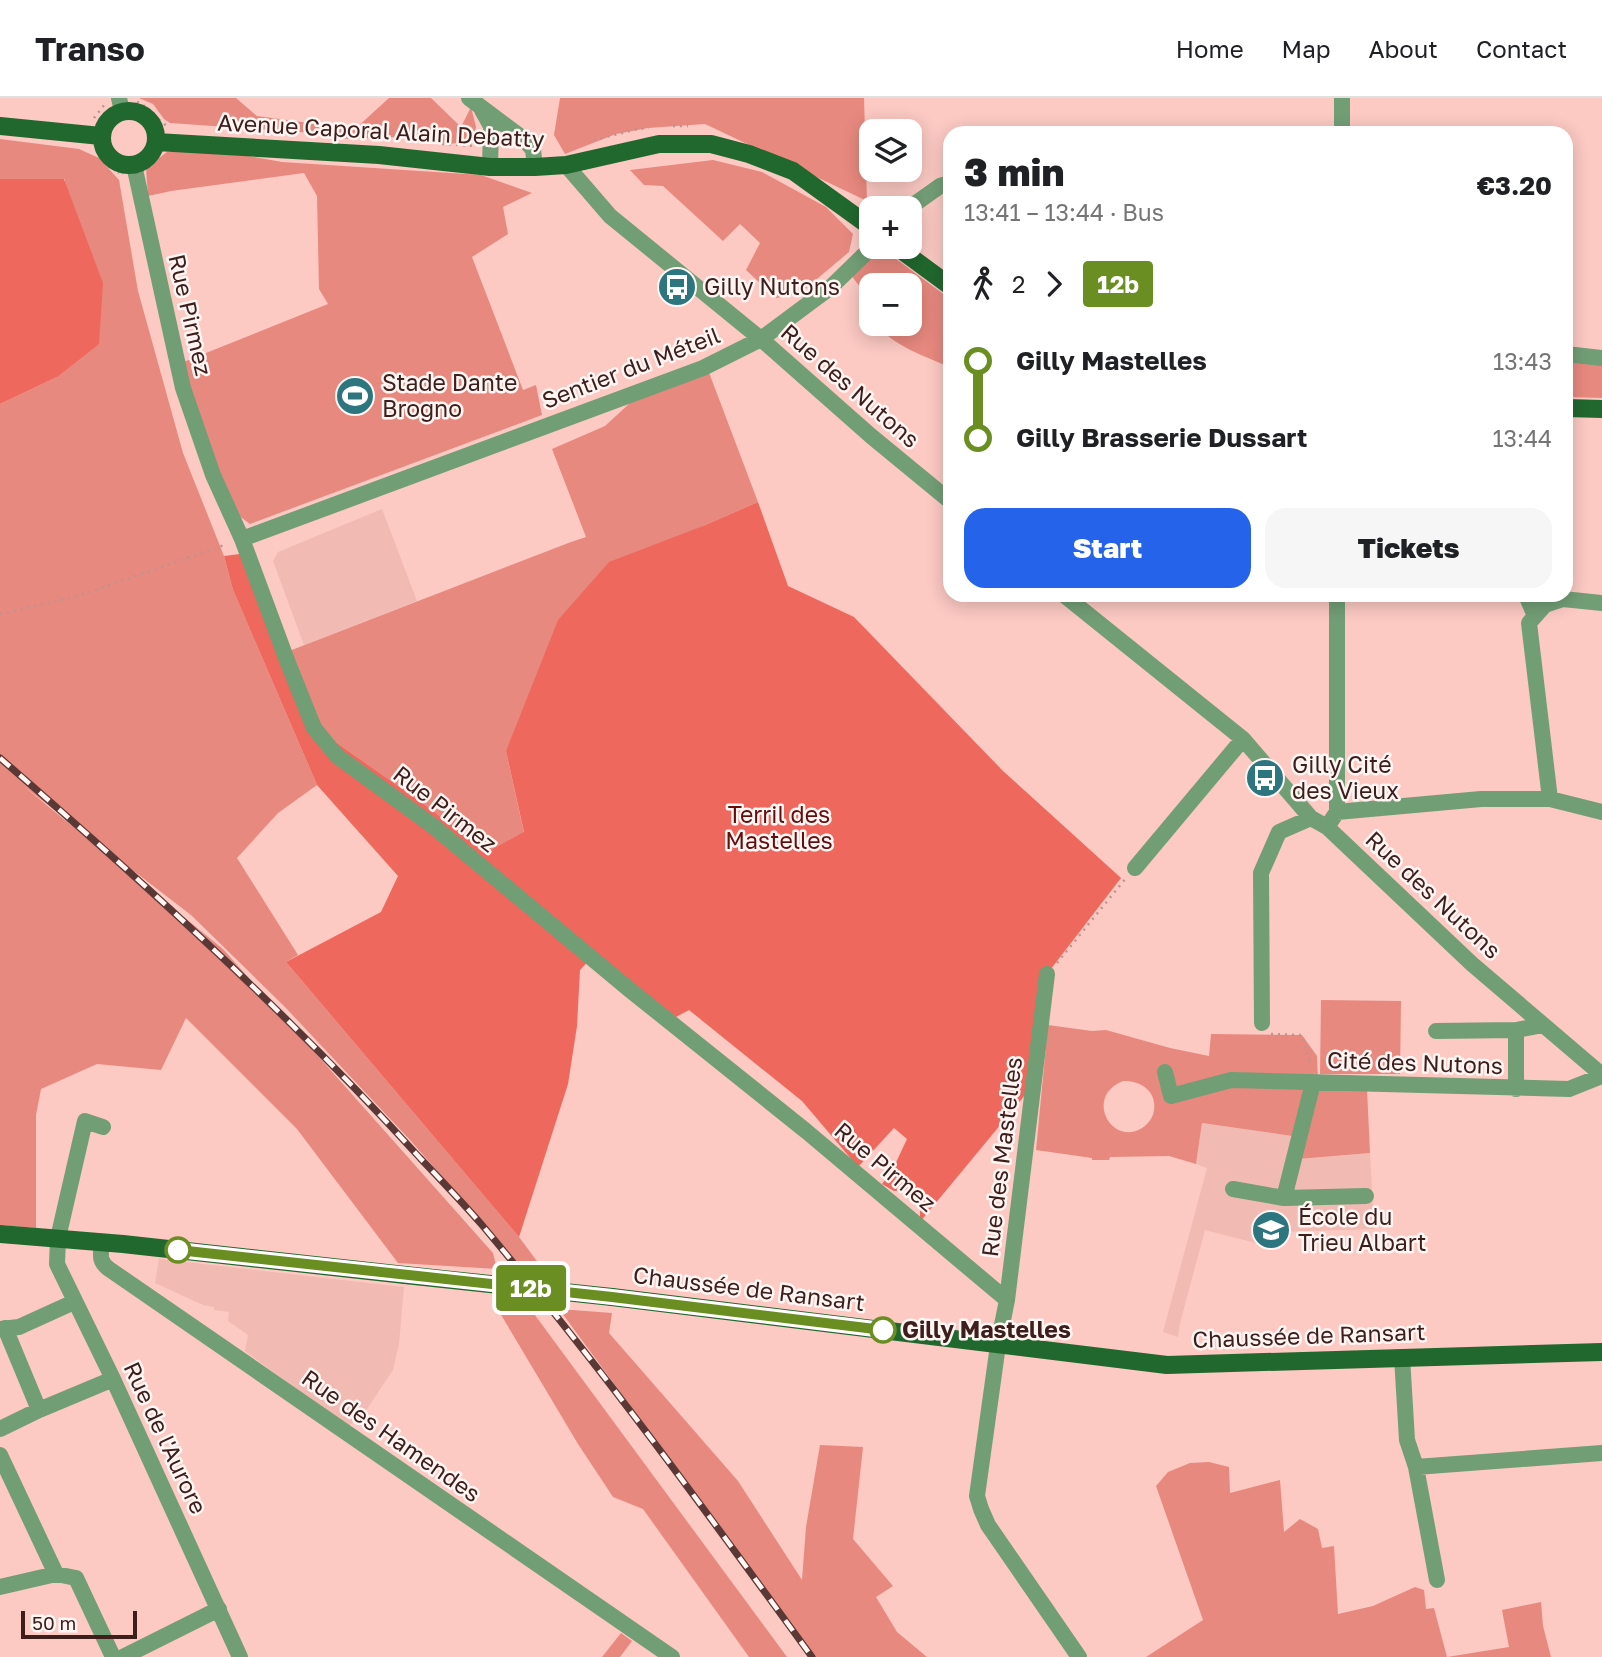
<!DOCTYPE html>
<html lang="en">
<head>
<meta charset="utf-8">
<style>
  body { margin:0; font-family:"Golos Text",sans-serif; background:#f6f6f6; color:#202124; height:100vh; display:flex; flex-direction:column; font-size:26px; white-space:nowrap }
  * { box-sizing:border-box; margin:0 }
  p { font-size:23px; color:#757577 }
  .icon { flex:none; width:38px; height:38px; fill:none; stroke:currentColor; stroke-width:2; stroke-linecap:round; stroke-linejoin:round }
  .map { position:relative; flex:1; overflow:hidden }
  .panel { position:absolute; left:943px; top:28px; width:630px; height:476px; display:flex; flex-direction:column; background:#fff; border-radius:21px; box-shadow:0 4px 18px #0003 }
  .panel>* { flex:none }
  .badge { padding:0 14px; border-radius:5px; font-size:24px; line-height:46px }
  .controls { position:absolute; left:859px; top:21px; display:grid; gap:14px }
  .controls a { display:grid; place-items:center; width:63px; height:63px; border-radius:14px; background:#fff; box-shadow:0 4px 18px #0003; font-size:35px }
  .scale { position:absolute; left:21px; bottom:18px; width:116px; box-sizing:border-box; padding-left:7px; border:4px solid #3d1e1b; border-top:0; font-size:19px; line-height:24px; white-space:nowrap; color:#3d1e1b; -webkit-text-stroke:5px #fff6f4; paint-order:stroke }
  .map>.badge { position:absolute; translate:-50% -50%; box-shadow:0 0 0 4px #fff }
  .legs { display:flex; align-items:center; gap:10px; height:77px; padding:0 21px; font-size:23px }
  .legs p { margin-inline-start:auto }
  .summary { display:flex; align-items:center; justify-content:space-between; height:119px; padding:0 21px }
  h1 { font-size:38px; font-weight:800; line-height:52px }
  .button { display:flex; gap:14px; margin-top:auto; padding:14px 21px }
  .button a { flex:1; height:80px; border-radius:21px; background:#2563eb; color:#fff; font-size:28px; font-weight:800; line-height:80px; text-align:center }
  .button a+a { background:#f6f6f6; color:#202124 }
  ul { padding:0 21px; list-style:none }
  li { display:flex; align-items:center; gap:24px; height:77px; font-size:26px }
  li i { display:grid; place-items:center; width:10px; height:100%; margin:0 9px; background:currentColor }
  li i::after { content:''; width:18px; height:18px; margin:-9px; border:5px solid; border-radius:50%; background:#fff }
  li p { margin-inline-start:auto }
  li:first-child i { background:linear-gradient(#0000 50%,currentColor 0) }
  li:last-child i { background:linear-gradient(currentColor 50%,#0000 0) }
  header { display:flex; align-items:center; gap:42px; box-sizing:border-box; height:98px; padding:0 35px; background:#fff; border-bottom:2px solid #e0e0e0 }
  header strong { font-size:33px }
  nav { display:flex; gap:38px; margin-inline-start:auto; font-size:24px }
  .map>svg:first-child { display:block }
  .built { fill:#f1bbb4 }
  .green { fill:#e8897f; fill-rule:evenodd }
  .forest { fill:#ee685d }
  .lines { fill:none; stroke-linecap:round; stroke-linejoin:round }
  .path { stroke:#bf938e; stroke-width:2.5; stroke-dasharray:2 5; stroke-linecap:butt }
  .minor { stroke:#729e76; stroke-width:16 }
  .major { stroke:#21682e; stroke-width:18 }
  .rail-casing { stroke:#5a3835; stroke-width:7 }
  .rail { stroke:#fff6f4; stroke-width:4.5; stroke-dasharray:13; stroke-linecap:butt }
  .major-bridge { stroke:#21682e; stroke-width:18 }
  .line-1-casing { stroke:#fff; stroke-width:16 }
  .line-1 { stroke:#6b8e23; stroke-width:10 }
  .stop-1-dot { fill:#fff; stroke:#6b8e23; stroke-width:3.5 }
  .labels { text-anchor:middle; stroke-width:5; stroke-linejoin:round; paint-order:stroke }
  .street-label { font-size:23px; fill:#3d1e1b; stroke:#fff6f4 }
  .poi-label { font-size:23px; fill:#3d1e1b; stroke:#fff6f4; text-anchor:start }
  .park-label { font-size:23px; fill:#630d0d; stroke:#fff6f4 }
  .stop-label { font-size:23px; font-weight:bold; fill:#3d1e1b; stroke:#fff6f4; text-anchor:start }
</style>
</head>
<body>
<header>
<strong>Transo</strong>
<nav><a>Home</a><a>Map</a><a>About</a><a>Contact</a></nav>
</header>
<div class="map">
<svg width="1602" height="1559" viewBox="0 0 1602 1559">
  <rect width="100%" height="100%" fill="#fcc9c3"/>
  <path class="built" d="M382,411L417,503L304,547L273,463L278,454Z
    M1202,1025L1292,1038L1298,1061L1370,1055L1374,1131L1276,1134L1271,1149L1205,1132L1180,1225L1178,1239L1163,1234L1207,1070L1196,1066Z
    M159,1161L404,1189L399,1246L393,1272L367,1311L348,1329L245,1253L248,1237L228,1223L229,1214L214,1212V1209L203,1207L155,1185Z"/>
  <path class="green" d="M139,0H236L257,18L355,31L389,0H431L461,29L471,9L476,29L474,38L467,44L448,46L400,39L348,41L313,35L170,25L164,21L153,6Z
    M560,0H864L867,103L705,26L648,30L616,36L565,56L554,37Z
    M0,41L79,51L99,60L119,82L138,193L183,355L224,458L233,492L317,687L278,715L237,760L298,857L286,864L519,1139L548,1178L527,1175L410,1042L285,909L191,817L22,687L223,851L493,1155L497,1171L398,1165L297,1031L186,920L161,972L97,966L41,991L36,1017V1130L0,1127V306L57,279L65,81H0Z
    M215,52L282,64L481,77L532,95L503,109L508,136L472,159L523,292L536,287L542,317L250,426L227,409L181,265L328,206L319,191L317,98L304,75L171,93L148,98L146,70L167,54Z
    M713,62L762,74L826,109L853,136L849,154L799,196L776,200L746,172L760,145L740,126L723,143L663,88L644,87L630,72Z
    M872,149H880L950,201V269C931,261 886,245 878,226H910V187H872L871,211L865,196L848,173Z
    M1566,258L1602,263V300L1566,299Z
    M708,272L758,404L703,428L506,653L524,735L487,754L421,704L327,638L284,555L571,444L586,439L552,351L605,328L630,305Z
    M1321,902L1401,903L1400,976H1320Z
    M1048,927L1092,933L1106,932L1170,950L1209,958L1211,936L1302,937L1317,958L1318,983L1367,991L1370,1055L1298,1061L1292,1038L1202,1025L1196,1066L1169,1058L1110,1059L1109,1062H1092V1060L1036,1052ZM1123,983C1140,982 1157,993 1154,1012C1153,1020 1148,1026 1142,1030C1111,1049 1084,998 1123,983Z
    M494,1205L529,1209L787,1559H749L643,1411L613,1399L578,1346Z
    M559,1211L612,1215L609,1235L738,1383L802,1482L806,1429L820,1347L863,1349L853,1441L893,1488L876,1499L897,1534L927,1559H815Z
    M1209,1364L1229,1369L1230,1395L1280,1382L1284,1434L1300,1421L1318,1431L1322,1450L1334,1448L1338,1516L1373,1508L1415,1489L1424,1492L1426,1511L1434,1510L1447,1559H1146L1203,1522L1156,1388L1168,1374L1190,1365Z
    M1541,1504L1543,1528L1551,1559H1447L1509,1549L1502,1512Z
    M621,1535L632,1543L620,1559H602Z"/>
  <path class="forest" d="M0,81H64L103,185L99,246L57,279L0,306Z
    M758,404L788,488L854,519L1003,673L1121,780L1047,876L1025,997L920,1124V1106L909,1092L894,1093L882,1086L892,1073L907,1041L894,1030L858,1069L802,1003L689,912L676,919L594,857L580,872L577,928L568,986L519,1139L286,864L381,814L398,778L317,687L233,492L224,458L240,456L327,638L421,704L487,754L524,734L506,653L558,522L609,464L703,428Z"/>
  <g class="lines">
    <path class="path" d="M137,4C149,9 156,21 167,28
      M94,20L105,6
      M673,28H688
      M594,42L638,31L649,30
      M442,46L474,48
      M99,54L111,69L119,75
      M0,516L78,498L227,446
      M1057,865L1126,780
      M1271,936L1302,937L1311,968"/>
    <path class="minor" d="M119,0L122,13
      M469,0L525,42L533,52L535,69
      M482,12L491,28L490,69
      M1342,35V0
      M134,67L183,290L213,377L242,441L288,565L314,630L337,658L433,728L630,892L806,1033L1007,1202
      M566,67L610,118L761,241L871,338L950,403
      M909,110L940,88L950,85
      M1566,256L1602,260
      M242,441L703,270L761,241L831,189L872,149
      M1064,497L1243,641L1311,720L1327,729L1472,866L1602,977
      M1337,497V714
      M1526,497L1535,518
      M1550,701L1529,525L1545,507L1563,501L1602,505
      M1327,729L1337,714L1481,701H1550L1602,714
      M1135,770L1243,641
      M1047,876L1007,1202L998,1247L977,1398L981,1411L988,1427L1079,1559
      M1262,925L1261,775L1279,734L1311,720
      M1436,933L1516,932
      M1165,974L1171,998L1231,982L1569,991L1602,978
      M1516,991V932L1543,927
      M103,1029L85,1023L58,1140L57,1166L113,1281L240,1559
      M1233,1091L1284,1100L1366,1098
      M1284,1100L1313,985
      M102,1144C101,1156 98,1163 109,1171L672,1559
      M5,1230L39,1312
      M0,1231L19,1229L74,1204
      M1402,1259L1407,1342L1416,1369L1602,1355
      M0,1331L39,1312L113,1281
      M0,1357L56,1476
      M1416,1369L1437,1482
      M0,1489L56,1476L76,1480L113,1559
      M123,1559L219,1511"/>
    <path class="major" d="M102 40a27 27 0 1 1 54 0a27 27 0 1 1-54 0Z
      M0,28L101,38
      M156,44L379,57L490,69H535L566,67L659,46H711L749,56L793,73L872,130
      M897,149L950,188
      M1566,310L1602,311
      M0,1136L123,1146L405,1177
      M612,1199L1167,1267L1602,1254"/>
    <defs>
      <path id="rail" d="M0,660C147,787 289,916 420,1060C441,1082 462,1104 482,1127C599,1266 705,1412 812,1559"/>
    </defs>
    <use href="#rail" class="rail-casing"/>
    <use href="#rail" class="rail"/>
    <path class="major-bridge" d="M405,1177L612,1199"/>
  </g>
  <g class="lines">
    <defs>
      <path id="line-1" d="M178,1152L612,1199L883,1232"/>
    </defs>
    <use href="#line-1" class="line-1-casing"/>
    <use href="#line-1" class="line-1"/>
  </g>
  <defs>
    <symbol id="bus-disc" viewBox="-11 -11 22 22"><circle r="9.5" fill="#2d767f" stroke="#fff6f4"/><path d="M-5-6H5V4H4V6H2V4H-2V6H-4V4H-5ZM-3.5-4V0h7V-4ZM-3.5 1.2v1.5H-2V1.2ZM2 1.2v1.5H3.5V1.2Z" fill="#fff"/></symbol>
    <symbol id="stadium-disc" viewBox="-11 -11 22 22"><circle r="9.5" fill="#2d767f" stroke="#fff6f4"/><path d="M0-5a6.5 5 0 1 0 0 10a6.5 5 0 1 0 0-10ZM-3.5-1.8h7v3.6h-7Z" fill="#fff"/></symbol>
    <symbol id="school-disc" viewBox="-11 -11 22 22"><circle r="9.5" fill="#2d767f" stroke="#fff6f4"/><path d="M0-5L7-2L0 1L-7-2ZM-4 1L0 2.5L4 1V4Q0 6-4 4Z" fill="#fff"/></symbol>
  </defs>
  <g fill-rule="evenodd">
    <use href="#bus-disc" x="655" y="167" width="44" height="44"/>
    <use href="#stadium-disc" x="333" y="276" width="44" height="44"/>
    <use href="#bus-disc" x="1243" y="658" width="44" height="44"/>
    <use href="#school-disc" x="1249" y="1110" width="44" height="44"/>
  </g>
  <g class="stop-1-dot">
    <circle cx="178" cy="1152" r="12"/>
    <circle cx="883" cy="1232" r="12"/>
  </g>
  <g class="labels">
    <g class="street-label">
      <text transform="translate(381 33) rotate(3)" y="8">Avenue Caporal Alain Debatty</text>
      <text transform="translate(190 217) rotate(77)" y="8">Rue Pirmez</text>
      <text transform="translate(631 270) rotate(-21)" y="8">Sentier du Méteil</text>
      <text transform="translate(850 288) rotate(41)" y="8">Rue des Nutons</text>
      <text transform="translate(445 711) rotate(38)" y="8">Rue Pirmez</text>
      <text transform="translate(1433 797) rotate(43)" y="8">Rue des Nutons</text>
      <text transform="translate(1415 965) rotate(2)" y="8">Cité des Nutons</text>
      <text transform="translate(1002 1059) rotate(-83)" y="8">Rue des Mastelles</text>
      <text transform="translate(885 1069) rotate(40)" y="8">Rue Pirmez</text>
      <text transform="translate(749 1191) rotate(7)" y="8">Chaussée de Ransart</text>
      <text transform="translate(1309 1238) rotate(-2)" y="8">Chaussée de Ransart</text>
      <text transform="translate(391 1338) rotate(35)" y="8">Rue des Hamendes</text>
      <text transform="translate(165 1340) rotate(65)" y="8">Rue de l'Aurore</text>
    </g>
    <g class="poi-label">
      <text x="704" y="197">Gilly Nutons</text>
      <text x="382" y="293">Stade Dante<tspan x="382" dy="26">Brogno</tspan></text>
      <text x="1292" y="675">Gilly Cité<tspan x="1292" dy="26">des Vieux</tspan></text>
      <text x="1298" y="1127">École du<tspan x="1298" dy="26">Trieu Albart</tspan></text>
    </g>
    <g class="park-label">
      <text x="779" y="725">Terril des<tspan x="779" dy="26">Mastelles</tspan></text>
    </g>
    <g class="stop-label">
      <text x="902" y="1240">Gilly Mastelles</text>
    </g>
  </g>
</svg>
<div class="controls">
<a><svg class="icon" aria-label="layers" viewBox="0 0 24 24"><path d="M12 4l9 5-9 5-9-5zM3 14l9 5 9-5"/></svg></a>
<a>+</a>
<a>−</a>
</div>
<div class="scale">50 m</div>
<b class="badge" style="left:531px;top:1190px;background:#6b8e23;color:#fff">12b</b>
<section class="panel">
<div class="summary"><div><h1>3 min</h1><p>13:41 – 13:44 · Bus</p></div><b>€3.20</b></div>
<div class="legs"><svg class="icon" aria-label="walk" viewBox="0 0 24 24"><circle cx="13" cy="4" r="2"/><path d="M13 8l-2 6 4 7M11 14l-3 7M7 12l3-4h3l4 4"/></svg>2<svg class="icon" aria-label="forward" viewBox="0 0 24 24"><path d="M9 5l7 7-7 7"/></svg><b class="badge" style="background:#6b8e23;color:#fff">12b</b></div>
<ul>
<li><i style="color:#6b8e23"></i><b>Gilly Mastelles</b><p>13:43</p></li>
<li><i style="color:#6b8e23"></i><b>Gilly Brasserie Dussart</b><p>13:44</p></li>
</ul>
<div class="button"><a>Start</a><a>Tickets</a></div>
</section>
</div>
</body>
</html>
